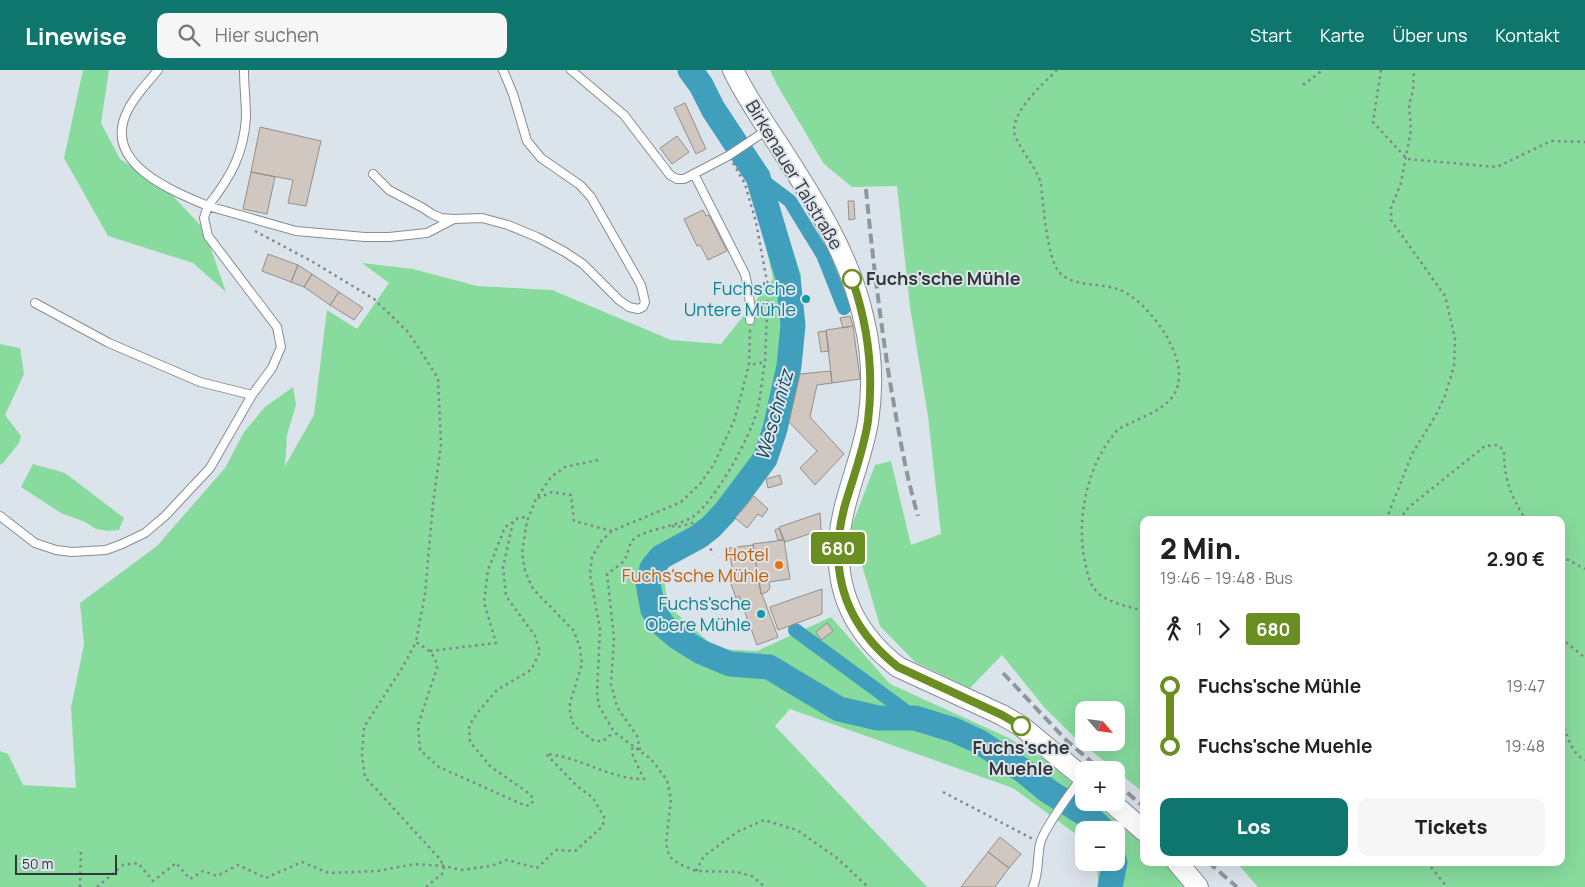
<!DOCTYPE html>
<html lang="de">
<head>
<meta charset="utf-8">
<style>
  body { margin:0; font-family:Manrope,sans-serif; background:#f6f6f6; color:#202124; height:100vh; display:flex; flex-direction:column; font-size:19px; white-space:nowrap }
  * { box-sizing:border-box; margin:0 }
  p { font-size:16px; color:#757577 }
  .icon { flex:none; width:28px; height:28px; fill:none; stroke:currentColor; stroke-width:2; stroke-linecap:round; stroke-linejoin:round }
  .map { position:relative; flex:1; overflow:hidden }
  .panel { position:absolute; left:1140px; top:446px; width:425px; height:350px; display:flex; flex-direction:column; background:#fff; border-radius:10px; box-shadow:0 5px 20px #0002 }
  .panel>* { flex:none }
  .badge { padding:0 10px; border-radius:4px; font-size:18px; line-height:32px }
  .needle { width:32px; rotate:118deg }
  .fabs { position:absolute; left:1075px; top:631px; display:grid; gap:10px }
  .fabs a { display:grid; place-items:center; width:50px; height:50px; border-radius:10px; background:#fff; box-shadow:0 5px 20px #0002; font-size:25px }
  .scale { position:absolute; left:15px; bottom:12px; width:102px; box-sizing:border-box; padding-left:5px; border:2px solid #35383b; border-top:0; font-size:14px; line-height:18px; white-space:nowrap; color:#35383b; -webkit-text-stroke:4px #dce4eb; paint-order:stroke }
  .map>.badge { position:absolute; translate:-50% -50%; box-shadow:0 0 0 2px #fff }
  .legs { display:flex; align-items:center; gap:8px; height:55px; padding:0 20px; font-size:16px }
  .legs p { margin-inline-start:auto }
  .head { display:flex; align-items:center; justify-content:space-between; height:85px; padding:0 20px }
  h1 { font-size:28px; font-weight:800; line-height:38px }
  .button { display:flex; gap:10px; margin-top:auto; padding:10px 20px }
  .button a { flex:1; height:58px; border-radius:10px; background:#0f766e; color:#fff; font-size:20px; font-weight:800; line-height:58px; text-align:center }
  .button a+a { background:#f6f6f6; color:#202124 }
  ul { padding:0 20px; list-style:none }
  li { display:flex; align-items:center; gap:18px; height:60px; font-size:19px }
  li i { display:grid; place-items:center; width:8px; height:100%; margin:0 6px; background:currentColor }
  li i::after { content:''; width:12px; height:12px; margin:-6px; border:4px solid; border-radius:50%; background:#fff }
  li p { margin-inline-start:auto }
  li:first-child i { background:linear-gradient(#0000 50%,currentColor 0) }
  li:last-child i { background:linear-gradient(currentColor 50%,#0000 0) }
  header { display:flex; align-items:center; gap:30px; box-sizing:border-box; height:70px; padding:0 25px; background:#0f766e; color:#fff }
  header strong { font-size:24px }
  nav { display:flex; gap:28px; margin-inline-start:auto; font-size:18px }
  .search { width:350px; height:45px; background:#f6f6f6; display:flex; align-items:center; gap:12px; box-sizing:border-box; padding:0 18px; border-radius:10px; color:#757577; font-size:19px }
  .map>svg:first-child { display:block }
  .green { fill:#87db9d; fill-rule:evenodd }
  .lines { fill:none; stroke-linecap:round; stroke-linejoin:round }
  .canal { stroke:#409fbc; stroke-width:14 }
  .river { stroke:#409fbc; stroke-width:25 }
  .building { fill:#cfc7c0; stroke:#968f88 }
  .service-casing { stroke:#868d94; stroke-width:10 }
  .secondary-casing { stroke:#868d94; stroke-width:22 }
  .path { stroke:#81868b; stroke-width:2.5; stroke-dasharray:2.5 4; stroke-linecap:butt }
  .service { stroke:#fff; stroke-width:8 }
  .secondary { stroke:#fff; stroke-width:20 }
  .rail { stroke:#90969b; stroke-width:4; stroke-dasharray:10 5; stroke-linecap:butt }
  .line-1-casing { stroke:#fff; stroke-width:11 }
  .line-1 { stroke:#6b8e23; stroke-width:8 }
  .stop-1-dot { fill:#fff; stroke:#6b8e23; stroke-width:2.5 }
  .culture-dot { fill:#0f9aa8; stroke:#dce4eb; stroke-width:2 }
  .food-dot { fill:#e8710a; stroke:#dce4eb; stroke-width:2 }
  .labels { text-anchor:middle; stroke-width:4; stroke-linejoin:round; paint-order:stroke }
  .street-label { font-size:18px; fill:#35383b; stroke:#dce4eb }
  .stop-label { font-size:18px; font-weight:bold; fill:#35383b; stroke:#dce4eb; text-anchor:start }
  .culture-label { font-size:18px; fill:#0d838f; stroke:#dce4eb; text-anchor:end }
  .food-label { font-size:18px; fill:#c56008; stroke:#dce4eb; text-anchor:end }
  .water-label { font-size:19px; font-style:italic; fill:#124858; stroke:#dce4eb }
</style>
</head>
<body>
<header>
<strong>Linewise</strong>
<div class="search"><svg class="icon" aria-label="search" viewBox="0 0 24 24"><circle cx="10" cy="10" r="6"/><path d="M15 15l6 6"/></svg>Hier suchen</div>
<nav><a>Start</a><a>Karte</a><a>Über uns</a><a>Kontakt</a></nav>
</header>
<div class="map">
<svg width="1585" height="817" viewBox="0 0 1585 817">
  <rect width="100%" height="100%" fill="#dce4eb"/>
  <path class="green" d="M83,0H109L101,53L120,89L170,123L204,159L226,222L193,193L108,166L64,88Z
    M770,0H1585V817H1258L1237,793L1561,792V450H1144V723L1073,666L1044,637L1002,585L970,618L915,592L880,556L851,458L875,395L891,391L911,475L941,464L928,346L910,237L897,116L852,117L824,94L776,13ZM1084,640H1116V672H1084Z
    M752,114L784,154L801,205L796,308L769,386L720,445L662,495L668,536L717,579L757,581L831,547L890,614L1009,668L1049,692L1084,724V732L1094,733L1144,775V792L1164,793L1184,817H1099L1096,793L1116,792V760H1084V770L1013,718L790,639L775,656L927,817H0V681L8,684L23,715L76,718L71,638L84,574L80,533L157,476L225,398L244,362L265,337L293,317L296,335L287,365L285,396L314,345L327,240L357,259L389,213L362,193L413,199L477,216L552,220L671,270L721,274L773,209Z
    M0,274L20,278L24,304L5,345L21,366L19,373L3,393L0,395Z
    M33,394L65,403L124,448L119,460L109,461L96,459L85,452L61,443L21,417Z"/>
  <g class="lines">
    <path class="canal" d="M699,0L701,15
      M758,107L790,131L823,185L844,238
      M795,560L915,648"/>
    <path class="river" d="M690,0L701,15L713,39L758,107L788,208L793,255L789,296L775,359L765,389L726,441L711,457L698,467L661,487L652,498L648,513L653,540L663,555L677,567L701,582L730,594L769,597L839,639L878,648H915L954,660L978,671L1025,702L1048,721L1088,746L1103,760
      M1110,817L1115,792"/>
  </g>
  <path class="building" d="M685,33L706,79L696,84L674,38Z
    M260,57L321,71L306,136L288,133L293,110L251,102Z
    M677,66L689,82L672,94L660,78Z
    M251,102L275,107L267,144L243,139Z
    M848,131H854L855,149L849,150Z
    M703,140L706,146L709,145L727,181L708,190L700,175L697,176L684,149Z
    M268,184L298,195L291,212L262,201Z
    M298,195L312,204L304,217L291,212Z
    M312,204L339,222L330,235L304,217Z
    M339,222L363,238L354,250L330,235Z
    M850,246L853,256L843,258L840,248Z
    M853,256L860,309L832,313L826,260Z
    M826,261L829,281L821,282L818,262Z
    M831,301L832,313L817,315L810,347L844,384L815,415L800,398L817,381L789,352L800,304Z
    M780,405L782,414L768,418L766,409Z
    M754,426L768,439L762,447L758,444L747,458L735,448Z
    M820,443L821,460L785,472L779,457Z
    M779,458L783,470H778L775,460Z
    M784,470L790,509L769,512L770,518L767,522L761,524L753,474Z
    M753,475L761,524H762L778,567L757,575L739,526L736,528L727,503L730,502L729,498H732L729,478Z
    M822,519V544L778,560L770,537Z
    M827,553L833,561L821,570L816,562Z
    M1000,767L1021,784L1009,798L988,782Z
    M988,782L1009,798L995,817H961Z"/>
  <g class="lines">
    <defs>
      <path id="service" d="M158,0C147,14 133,27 126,44C104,94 172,121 208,136C230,108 244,84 246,47C246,32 244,16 244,0
        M571,0L624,45L670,105L677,109H684L728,86L767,60
        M373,104L389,120L423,138L432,144L441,148L454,149
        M694,104L745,204C749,220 751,234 750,250
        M35,233L109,273L200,312L252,325
        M0,446L35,473L56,480L72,482L106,480L122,474L145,463L165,446L210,398L252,325L272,298L281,277L277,257L208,166L204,148L208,136L296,161L365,167H389L427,163L454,149L482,148L508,155L537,167L565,182L583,194L619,230L629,237L638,239L643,237L645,232L641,215L591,127L580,115L541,88L527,71L513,24L503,0
        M1033,817C1039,803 1037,789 1040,774C1043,759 1072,721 1082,707"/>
      <path id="secondary" d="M733,0C746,27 762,50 778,74C814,130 850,185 864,250C872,283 873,319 868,352C863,381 852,408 845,436C828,502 845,556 898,597L1002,645L1021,656L1084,708
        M1111,732L1144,761
        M1177,792L1198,817"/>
    </defs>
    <use href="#service" class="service-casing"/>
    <use href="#secondary" class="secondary-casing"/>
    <path class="path" d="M1057,0C1043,14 1008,44 1015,66C1022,82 1035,96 1041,113C1043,133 1047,188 1059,202C1074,218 1101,212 1120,220C1147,231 1181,278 1179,307C1178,335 1152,342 1131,353C1125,356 1118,358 1115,363C1086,397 1075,454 1086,496C1088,506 1090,515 1098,523C1109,533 1130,537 1144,541
      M1381,0L1373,52L1407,89L1497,97L1551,71L1585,72
      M1303,15L1323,0
      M733,93L745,114L756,152L768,217L765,292L749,295
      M255,161L313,192L374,229L408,262L438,308L441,374L433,434L425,524L416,572
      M750,260L749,295L734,351L714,394L700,414L681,432L612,461L602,470L592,487L590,505L600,559L597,623L599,636L614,662L651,689L667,710L671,729L666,773L669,786L679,794L696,801L737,802L752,806L765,817
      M598,390L565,397L551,407L536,429L527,451L522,483L525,501L533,519L574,561L580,578L582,594L570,633V644L574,656L594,671H603L613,663
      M538,428L552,422L571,425L574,451L612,461
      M1386,450L1412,384L1436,345L1445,326L1454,296L1455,268L1445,226L1391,150V138L1401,113L1411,60L1409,34L1413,21L1414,0
      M1399,450L1409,437L1485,376L1498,375L1504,381C1504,410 1511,426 1526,450
      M672,456L678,457L692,453L714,484
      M1561,486L1585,499
      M1561,568L1585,588
      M430,581L496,573L484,532L488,500L505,457L513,452
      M1561,652C1568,665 1571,684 1585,690
      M640,680L637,666L617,637L611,614L614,568L607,504C612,500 621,495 625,489C629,483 628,474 634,469C643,460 677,456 691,448C713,435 751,366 757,341C761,325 762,308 765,292
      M943,722L1033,769
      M1427,792L1447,817
      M696,801L704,786L737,762L764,750L797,760L837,788L868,817
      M80,817L81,779
      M97,817L123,795L138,793L153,811L176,793L190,809L203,801L217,806L238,795L266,808L302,792L329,803L378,801L414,794L444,796L461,800L491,796L507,790L537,798L556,780L575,781L603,756L604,747L593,728L577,716L546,684C579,686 611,710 644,709L633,686L632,676
      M426,817L443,803L444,796L439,788L365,707L362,685L364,657L404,595L416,572C427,579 436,584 437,598L418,655L420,680L439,697L526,736L532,734L533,728L526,721L491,697L470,672L469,656L478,642L497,620L531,600L540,582L535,566L506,526L503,497L513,452L518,448L523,447L527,451"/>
    <use href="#service" class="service"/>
    <use href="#secondary" class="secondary"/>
    <path class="rail" d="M866,119C872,183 880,248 890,312C898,357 905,402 918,446
      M1003,603L1066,670L1101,700
      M1116,713L1144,737
      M1208,792L1237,817"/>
  </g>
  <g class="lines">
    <defs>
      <path id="line-1" d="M852,209C868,255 874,302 868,351C864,379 853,408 845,435C827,501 845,555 898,597L1002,645L1021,656"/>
    </defs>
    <use href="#line-1" class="line-1-casing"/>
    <use href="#line-1" class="line-1"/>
  </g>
  <g class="stop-1-dot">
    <circle cx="852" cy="209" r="9"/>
    <circle cx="1021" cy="656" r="9"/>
  </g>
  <g class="culture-dot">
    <circle cx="806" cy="229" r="5"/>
    <circle cx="761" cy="544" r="5"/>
  </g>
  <circle class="food-dot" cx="779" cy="495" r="5"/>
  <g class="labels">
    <g class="street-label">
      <text transform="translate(794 105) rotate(59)" y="6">Birkenauer Talstraße</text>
    </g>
    <g class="stop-label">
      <text x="866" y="215">Fuchs'sche Mühle</text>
      <text x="1021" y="684" text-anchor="middle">Fuchs'sche<tspan x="1021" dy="21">Muehle</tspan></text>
    </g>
    <g class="culture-label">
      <text x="796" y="225">Fuchs'che<tspan x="796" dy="21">Untere Mühle</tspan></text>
      <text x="751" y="540">Fuchs'sche<tspan x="751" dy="21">Obere Mühle</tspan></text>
    </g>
    <g class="food-label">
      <text x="769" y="491">Hotel<tspan x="769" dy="21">Fuchs'sche Mühle</tspan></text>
    </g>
    <g class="water-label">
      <text transform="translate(774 345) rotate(-74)" y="7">Weschnitz</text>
    </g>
  </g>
</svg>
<div class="fabs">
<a><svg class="needle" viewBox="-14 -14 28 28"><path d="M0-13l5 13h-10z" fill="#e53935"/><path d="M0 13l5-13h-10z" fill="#757577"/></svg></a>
<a>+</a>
<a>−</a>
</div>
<div class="scale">50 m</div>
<b class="badge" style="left:838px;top:478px;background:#6b8e23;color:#fff">680</b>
<section class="panel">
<div class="head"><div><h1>2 Min.</h1><p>19:46 – 19:48 · Bus</p></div><b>2.90 €</b></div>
<div class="legs"><svg class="icon" aria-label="walk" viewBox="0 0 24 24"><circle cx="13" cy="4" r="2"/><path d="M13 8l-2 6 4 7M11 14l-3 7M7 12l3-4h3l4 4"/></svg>1<svg class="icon" aria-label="forward" viewBox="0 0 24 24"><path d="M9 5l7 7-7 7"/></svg><b class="badge" style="background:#6b8e23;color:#fff">680</b></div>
<ul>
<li><i style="color:#6b8e23"></i><b>Fuchs'sche Mühle</b><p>19:47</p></li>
<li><i style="color:#6b8e23"></i><b>Fuchs'sche Muehle</b><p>19:48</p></li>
</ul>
<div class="button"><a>Los</a><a>Tickets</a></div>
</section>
</div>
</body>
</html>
